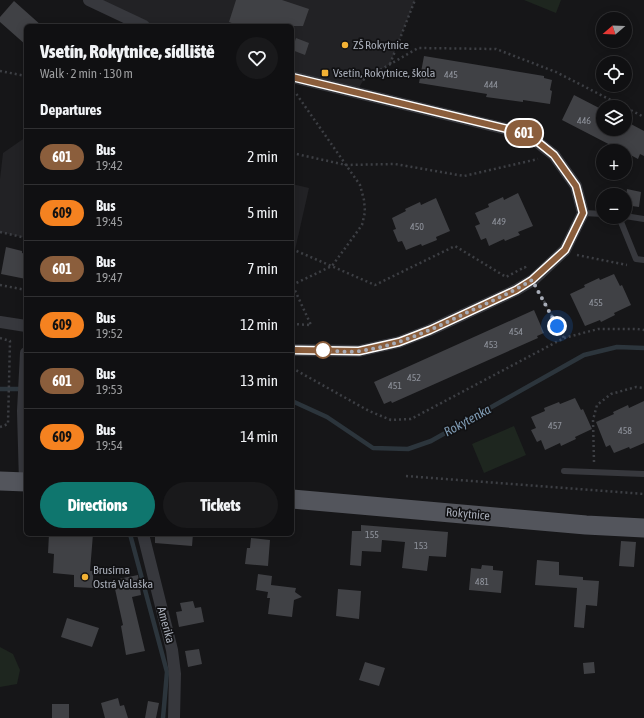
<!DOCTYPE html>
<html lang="en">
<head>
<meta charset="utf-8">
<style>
  body { margin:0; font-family:"Asap Condensed",sans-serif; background:#19191b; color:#f1f3f6; height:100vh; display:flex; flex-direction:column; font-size:15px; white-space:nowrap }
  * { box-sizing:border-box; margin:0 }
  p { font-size:13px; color:#9c9d9f }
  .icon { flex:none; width:22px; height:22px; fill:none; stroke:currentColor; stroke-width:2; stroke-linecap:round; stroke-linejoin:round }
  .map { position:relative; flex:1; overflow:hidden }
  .panel { position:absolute; left:24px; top:24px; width:270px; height:512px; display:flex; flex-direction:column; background:#101012; border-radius:6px; box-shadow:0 2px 10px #0003,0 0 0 1px #303032 }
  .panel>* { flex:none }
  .badge { padding:0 8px; border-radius:13px; font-size:14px; line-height:26px }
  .needle { width:26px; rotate:251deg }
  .fabs { position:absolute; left:596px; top:12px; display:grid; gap:8px }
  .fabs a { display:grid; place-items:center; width:36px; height:36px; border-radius:50%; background:#101012; box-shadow:0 2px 10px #0003,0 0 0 1px #303032; font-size:20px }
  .you { position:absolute; width:20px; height:20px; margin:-10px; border:3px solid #fff; border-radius:50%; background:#1a73e8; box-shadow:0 0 0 6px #1a73e833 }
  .map>.badge { position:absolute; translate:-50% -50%; box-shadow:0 0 0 2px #fff }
  h2 { padding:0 16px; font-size:15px; line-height:36px }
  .round { display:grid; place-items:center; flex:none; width:42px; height:42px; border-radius:21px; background:#19191b }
  .headline { display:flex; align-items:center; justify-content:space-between; height:68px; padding:0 16px }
  h1 { font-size:19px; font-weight:800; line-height:30px }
  .cta { display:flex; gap:8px; margin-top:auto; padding:8px 16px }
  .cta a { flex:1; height:46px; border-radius:24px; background:#0f766e; color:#fff; font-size:16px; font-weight:800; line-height:46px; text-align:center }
  .cta a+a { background:#19191b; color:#f1f3f6 }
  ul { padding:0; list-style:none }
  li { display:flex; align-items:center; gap:12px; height:56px; padding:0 16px; border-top:1px solid #303032 }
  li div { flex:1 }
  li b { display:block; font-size:15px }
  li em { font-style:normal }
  li .badge { min-width:44px; font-weight:700; text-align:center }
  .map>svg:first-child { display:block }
  .built { fill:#222225 }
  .green { fill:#1e261f }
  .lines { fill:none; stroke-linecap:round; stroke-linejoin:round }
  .stream { stroke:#2c353c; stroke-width:4.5 }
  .building { fill:#404145 }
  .path { stroke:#3d3f44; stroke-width:2.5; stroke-dasharray:2 3; stroke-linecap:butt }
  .service { stroke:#37383d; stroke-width:6 }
  .minor { stroke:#37383d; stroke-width:12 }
  .primary { stroke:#53555c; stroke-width:19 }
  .line-casing { stroke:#fff; stroke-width:9 }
  .line { stroke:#8b5e3c; stroke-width:6 }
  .walk { stroke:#a8adb8; stroke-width:4; stroke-dasharray:0 7.2 }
  .poi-dot { fill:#f2b134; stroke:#111113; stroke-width:1.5 }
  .stop-dot { fill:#fff; stroke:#8b5e3c; stroke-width:2 }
  .labels { text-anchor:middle; stroke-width:3.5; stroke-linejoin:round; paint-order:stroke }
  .number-label { font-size:10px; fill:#8e929b }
  .poi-label { font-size:12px; fill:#a8adb8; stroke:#111113; text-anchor:start }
  .street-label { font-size:12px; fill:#a8adb8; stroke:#111113 }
  .water-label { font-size:13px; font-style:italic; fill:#7f9bb3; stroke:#111113 }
</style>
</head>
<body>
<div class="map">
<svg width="644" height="718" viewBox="0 0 644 718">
  <rect width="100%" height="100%" fill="#161618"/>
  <path class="built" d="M89,0H415L390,64L364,79L356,93L292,77V26H144Z
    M26,137V238L0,232V179L3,153Z
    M292,184L309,188L295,250L292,249Z"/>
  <path class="green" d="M524,0H561L556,13Z
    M514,426L526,455L484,473L472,444Z
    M0,647L13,654L20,670L17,684L0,687Z"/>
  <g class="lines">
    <path class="stream" d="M0,389H24
      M292,401L327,417L373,448L408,449L431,441L584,355L617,347L644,348
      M130,534L167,672L163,718"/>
  </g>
  <path class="building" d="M236,0H282L309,9L303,26H240L229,22Z
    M14,1L42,26H26V45L0,22V17Z
    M296,38L309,43L305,55L292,50Z
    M424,56L544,76V78L552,80L550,90L552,91L550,104L523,100V102L486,97L487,94L419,83Z
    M574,95L603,110V129H625L629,123L644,131V156L640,154L638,159L625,152V151H622L562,120Z
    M627,189L641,192L639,207L625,205Z
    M518,193L533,226L518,232L520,235L505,241L504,239L489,246L486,238L481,240L475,226L480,224L475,213L489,207L488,204L503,197L504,200Z
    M436,198L450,231L436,237L437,240L422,246L421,244L406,250L402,241L398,242L393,230L396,229L392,218L406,211L405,209L420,202L421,205Z
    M6,247L22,251V253L26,254V279L1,274Z
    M614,274L620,286L622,285L631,305L614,313L615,315L601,322L600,320L585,326L570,294L585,287L584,285L599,278L600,280Z
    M534,310L544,333L537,336L538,338L392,403L391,401L384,404L374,382Z
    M575,398L581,410L583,409L592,429L575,437L576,439L561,446L560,443L545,450L541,440L537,442L531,430L536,428L531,417L545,411L544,408L559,402L560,404Z
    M644,401V443L630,449L629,447L614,453L610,445L606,447L596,422L614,414L613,412L628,405L629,408Z
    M361,525L448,532L446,557L429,556L427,571L402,568L405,542L382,540L381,552L362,551L361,566L350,565L352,531H361Z
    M49,534H93L90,571H93V588L74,587V575L53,573L54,554L48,553Z
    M155,534H193L192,546L155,543Z
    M251,538L270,540L268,566L245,564L247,548H250Z
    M621,541L636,542L634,567L619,566Z
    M537,560L559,562V575L583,577V580L599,581L597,606L586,605L584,628L574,627L577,588L535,585Z
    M482,565L493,566V570L503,571L501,593L469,590L471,568L481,569Z
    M258,574L272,576L271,585L296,588L295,592L302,597L294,600L292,617L268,614L270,598H267L268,592L256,590Z
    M138,575L141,595L132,597L145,651L126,655L121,626L123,625L115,589L120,588L118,579Z
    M338,589L361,591L359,619L336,616Z
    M193,601L195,608L201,607L204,622L179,627L176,612L182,611L180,603Z
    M67,618L99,628L92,647L61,637Z
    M199,649L202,664L188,667L185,651Z
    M365,662L385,668L379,686L359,680Z
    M594,662L595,673L584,674L583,663Z
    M118,698L120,706L124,705L128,718H105L101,703Z
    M148,701L159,703L156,718H145Z
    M52,704H69V718H52Z"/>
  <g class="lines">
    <path class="path" d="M390,64L415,0
      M0,71L26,76
      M363,80L418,48L496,49L556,72L644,117
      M292,153L346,165L395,164L464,176L538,159
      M0,232L26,238
      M292,249L375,285L455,246L506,277L525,267L526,270
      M577,255L627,265
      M0,285L26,290
      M292,285L332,266L362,225L365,212L364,200L360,185L295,92
      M539,292L564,338
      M292,324L311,325L292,284
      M0,338L10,341L8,424L0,427
      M292,368L369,411L391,420L411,419L564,338L598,329H637L644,330
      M594,462L593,420L597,405L611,394L636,387L644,388
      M406,476L644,494"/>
    <path class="service" d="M583,213L603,214
      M625,216L644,219
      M619,217L636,259L644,260
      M564,471L644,474"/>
    <path class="minor" d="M89,0L144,26
      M292,77L527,134L554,155L576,186L583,213L565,250L533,280L516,290L430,330L399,342L359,351L292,350
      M0,322L26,326
      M25,482L23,411L26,353
      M143,534L172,650L175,674L174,718"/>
    <path class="primary" d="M0,481L26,482
      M292,499L586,525L644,528"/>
  </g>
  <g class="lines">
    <defs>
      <path id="line" d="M292,77L528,134L554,155L576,186L583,213L565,250L532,280L516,290L430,330L399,342L359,351L292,350"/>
    </defs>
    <use href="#line" class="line-casing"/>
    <use href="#line" class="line"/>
    <path class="walk" d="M323,350C335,351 348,353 360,351C397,346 431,330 464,314C487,303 511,293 532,280L557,326"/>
  </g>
  <g class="poi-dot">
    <circle cx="345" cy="45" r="4"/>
    <rect x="321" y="69" width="8" height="8" rx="2"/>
    <circle cx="85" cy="577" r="4"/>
  </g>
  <circle class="stop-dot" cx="323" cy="350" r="8"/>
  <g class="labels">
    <g class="number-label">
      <text x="451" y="78">445</text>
      <text x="491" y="88">444</text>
      <text x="584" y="124">446</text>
      <text x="499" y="225">449</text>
      <text x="417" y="230">450</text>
      <text x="596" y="306">455</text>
      <text x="516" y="335">454</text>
      <text x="491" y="348">453</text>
      <text x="414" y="381">452</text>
      <text x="395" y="389">451</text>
      <text x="555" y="429">457</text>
      <text x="625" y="434">458</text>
      <text x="372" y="538">155</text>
      <text x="421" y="549">153</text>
      <text x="482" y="585">481</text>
    </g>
    <g class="poi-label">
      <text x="353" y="49">ZŠ Rokytnice</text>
      <text x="333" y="77">Vsetín, Rokytnice, škola</text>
      <text x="93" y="574">Brusírna<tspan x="93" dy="14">Ostrá Valaška</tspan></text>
    </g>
    <g class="street-label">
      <text transform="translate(468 514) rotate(5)" y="4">Rokytnice</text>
      <text transform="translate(166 625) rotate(75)" y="4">Amerika</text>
    </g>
    <g class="water-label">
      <text transform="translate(467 420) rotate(-29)" y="5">Rokytenka</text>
    </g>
  </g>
</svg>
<div class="fabs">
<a><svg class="needle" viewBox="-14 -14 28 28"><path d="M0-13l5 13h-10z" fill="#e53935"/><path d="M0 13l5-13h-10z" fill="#9c9d9f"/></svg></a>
<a><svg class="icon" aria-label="locate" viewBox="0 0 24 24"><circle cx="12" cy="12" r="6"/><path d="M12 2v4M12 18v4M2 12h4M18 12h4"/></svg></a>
<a><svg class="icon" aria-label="layers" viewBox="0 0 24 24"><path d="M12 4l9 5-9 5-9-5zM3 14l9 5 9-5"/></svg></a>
<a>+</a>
<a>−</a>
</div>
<div class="you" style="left:557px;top:326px"></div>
<b class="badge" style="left:524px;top:133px;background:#8b5e3c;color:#fff">601</b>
<section class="panel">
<div class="headline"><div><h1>Vsetín, Rokytnice, sídliště</h1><p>Walk · 2 min · 130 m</p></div><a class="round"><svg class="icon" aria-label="heart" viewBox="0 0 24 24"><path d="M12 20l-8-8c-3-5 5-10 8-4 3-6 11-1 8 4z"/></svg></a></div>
<h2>Departures</h2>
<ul>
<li><span class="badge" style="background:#8b5e3c;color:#fff">601</span><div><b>Bus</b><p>19:42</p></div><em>2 min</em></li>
<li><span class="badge" style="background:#f58220;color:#111">609</span><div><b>Bus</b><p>19:45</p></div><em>5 min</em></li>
<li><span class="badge" style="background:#8b5e3c;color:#fff">601</span><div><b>Bus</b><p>19:47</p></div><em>7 min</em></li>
<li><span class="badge" style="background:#f58220;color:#111">609</span><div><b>Bus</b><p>19:52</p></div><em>12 min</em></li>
<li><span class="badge" style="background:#8b5e3c;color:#fff">601</span><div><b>Bus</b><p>19:53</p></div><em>13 min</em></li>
<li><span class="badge" style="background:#f58220;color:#111">609</span><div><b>Bus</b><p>19:54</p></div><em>14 min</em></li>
</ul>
<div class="cta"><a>Directions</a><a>Tickets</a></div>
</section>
</div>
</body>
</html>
